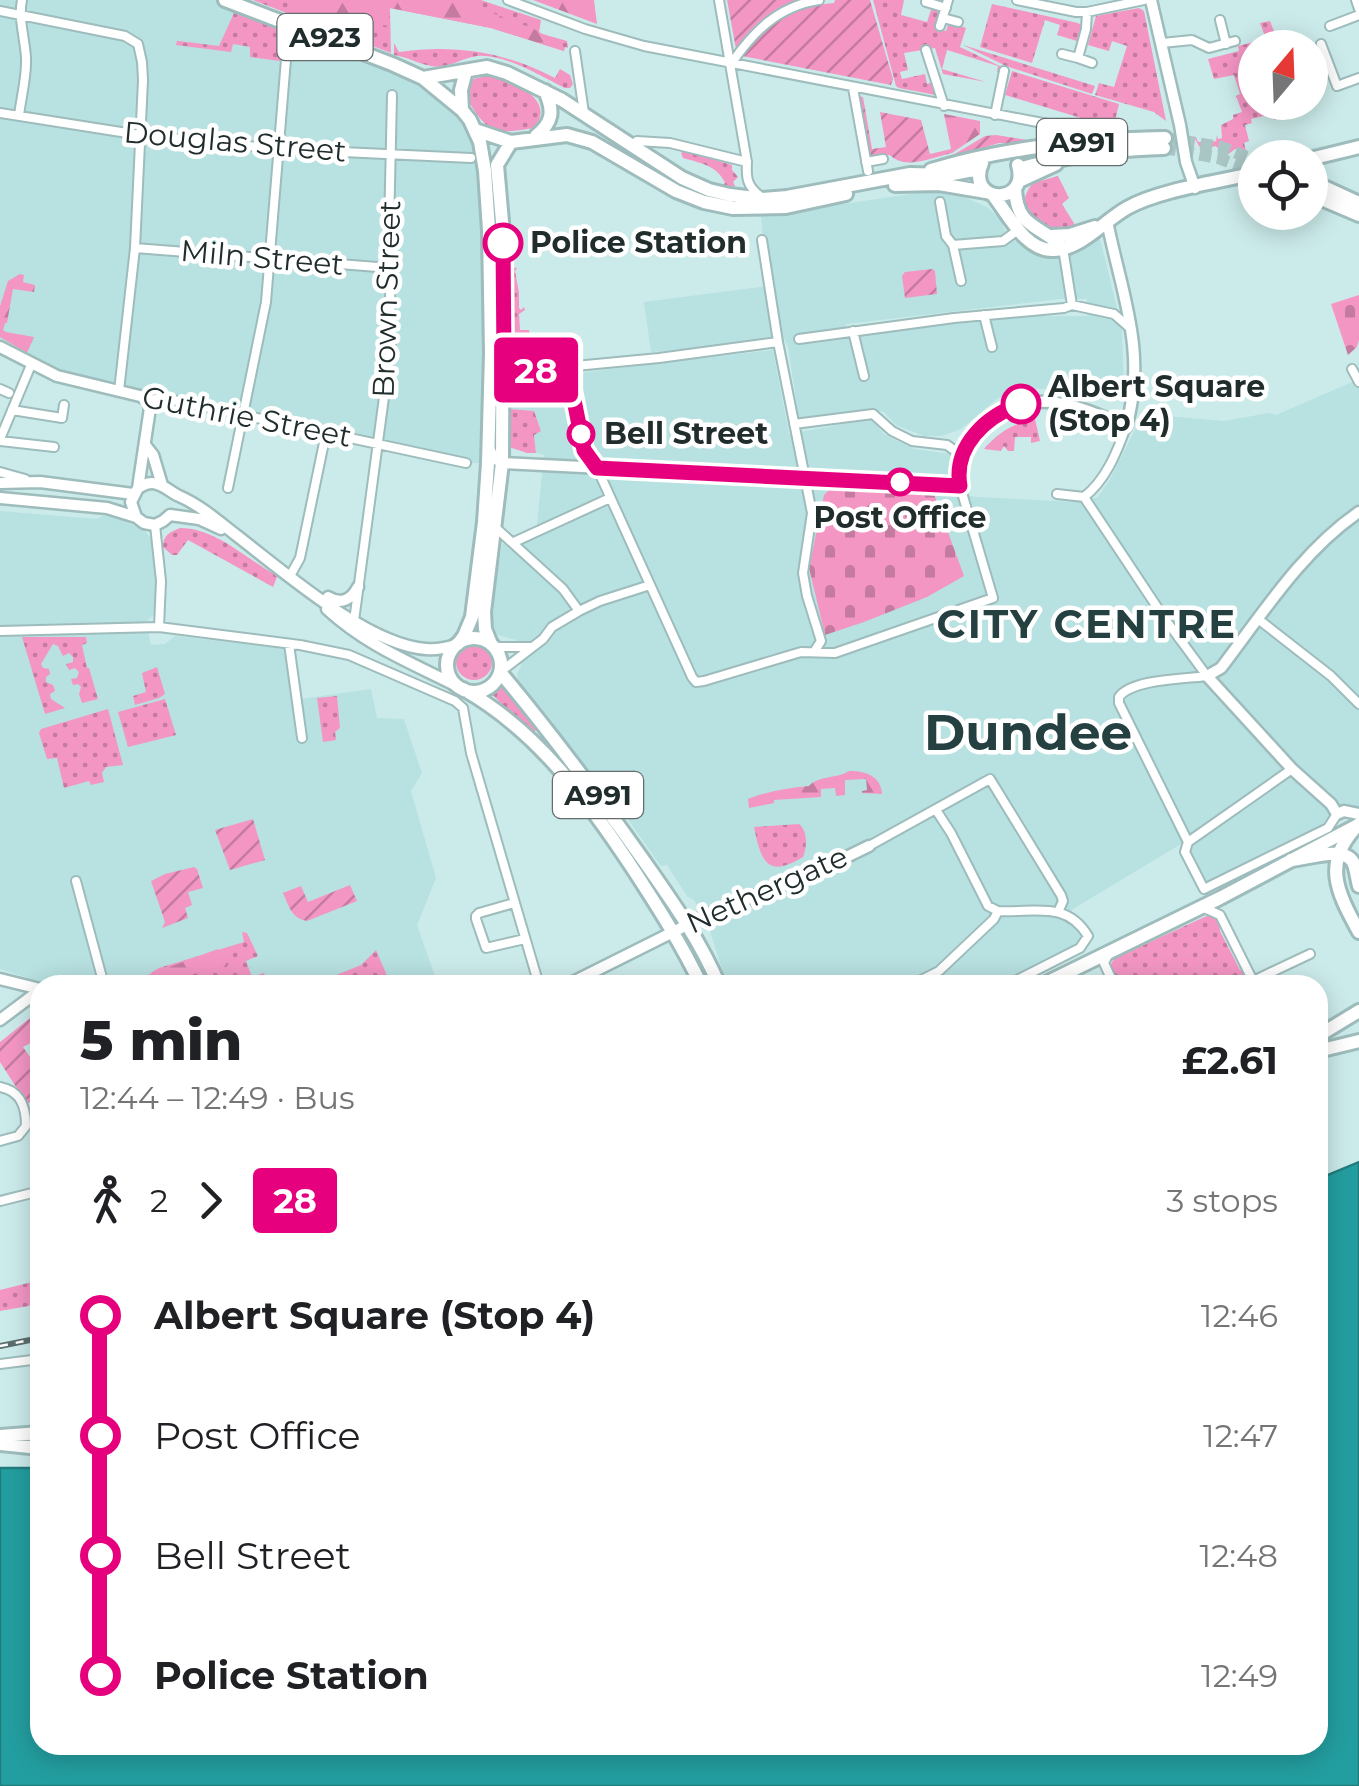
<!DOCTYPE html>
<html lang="en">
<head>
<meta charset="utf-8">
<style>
  body { margin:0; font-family:Montserrat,sans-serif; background:#f6f6f6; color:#202124; height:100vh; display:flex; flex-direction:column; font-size:38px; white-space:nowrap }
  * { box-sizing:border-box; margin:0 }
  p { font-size:32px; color:#757577 }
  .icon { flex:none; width:55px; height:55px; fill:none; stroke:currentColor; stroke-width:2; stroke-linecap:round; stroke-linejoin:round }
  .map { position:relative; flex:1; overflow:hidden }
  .panel { position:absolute; left:30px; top:975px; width:1298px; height:780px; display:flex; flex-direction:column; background:#fff; border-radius:30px; box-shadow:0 5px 25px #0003 }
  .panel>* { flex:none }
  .badge { padding:0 20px; border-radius:8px; font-size:35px; line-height:65px }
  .needle { width:65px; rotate:19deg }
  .fabs { position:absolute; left:1238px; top:30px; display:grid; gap:20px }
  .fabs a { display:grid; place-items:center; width:90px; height:90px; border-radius:50%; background:#fff; box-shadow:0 5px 25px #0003; font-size:50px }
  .map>.badge { position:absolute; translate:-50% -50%; box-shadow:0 0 0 5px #fff }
  .legs { display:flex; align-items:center; gap:15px; height:110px; padding:0 50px; font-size:32px }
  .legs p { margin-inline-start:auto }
  .headline { display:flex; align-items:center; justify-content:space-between; height:170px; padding:0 50px }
  h1 { font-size:55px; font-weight:800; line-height:75px }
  ul { padding:0 50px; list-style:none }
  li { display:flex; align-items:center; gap:35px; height:120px; font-size:38px }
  li i { display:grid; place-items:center; width:15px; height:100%; margin:0 12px; background:currentColor }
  li i::after { content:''; width:25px; height:25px; margin:-12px; border:8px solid; border-radius:50%; background:#fff }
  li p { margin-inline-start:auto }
  li:first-child i { background:linear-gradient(#0000 50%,currentColor 0) }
  li:last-child i { background:linear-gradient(currentColor 50%,#0000 0) }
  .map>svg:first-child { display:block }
  .built { fill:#b8e1e1; fill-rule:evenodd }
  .grass { fill:url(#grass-dots) }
  .forest { fill:url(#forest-firs) }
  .cemetery { fill:url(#cemetery-stones) }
  .garden { fill:url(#garden-furrows) }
  .water { fill:#239ea0; stroke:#227c7e; stroke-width:2.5 }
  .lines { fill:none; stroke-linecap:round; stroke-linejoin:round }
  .primary-tunnel { stroke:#a9c5c4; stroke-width:12; stroke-dasharray:12 6; stroke-linecap:butt }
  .minor-casing { stroke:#9dbcbb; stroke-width:12 }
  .tertiary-casing { stroke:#9dbcbb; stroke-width:15 }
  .primary-casing { stroke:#9dbcbb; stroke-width:18 }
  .trunk-casing { stroke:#9dbcbb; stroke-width:18 }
  .minor { stroke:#fff; stroke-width:8 }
  .tertiary { stroke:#fff; stroke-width:10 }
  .primary { stroke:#fff; stroke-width:12 }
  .trunk { stroke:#fff; stroke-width:12 }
  .rail-casing { stroke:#5b6e6d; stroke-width:6 }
  .rail { stroke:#fff; stroke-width:2.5; stroke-dasharray:8; stroke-linecap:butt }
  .line-1-casing { stroke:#fff; stroke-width:22 }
  .line-1 { stroke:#e6007e; stroke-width:15 }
  .stop-1-dot { fill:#fff; stroke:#e6007e; stroke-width:5 }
  .labels { text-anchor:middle; stroke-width:9; stroke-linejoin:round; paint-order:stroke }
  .shield { fill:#fff; stroke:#646c6c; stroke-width:2.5 }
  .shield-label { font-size:28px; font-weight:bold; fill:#212d2d }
  .street-label { font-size:30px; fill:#212d2d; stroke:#fff }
  .stop-label { font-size:30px; font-weight:bold; fill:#212d2d; stroke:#fff; text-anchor:start }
  .district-label { font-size:40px; font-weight:bold; letter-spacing:2.5px; fill:#244040; stroke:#fff }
  .town-label { font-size:50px; font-weight:bold; fill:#244040; stroke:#fff }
</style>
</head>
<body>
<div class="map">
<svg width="1359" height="1786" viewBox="0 0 1359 1786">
  <defs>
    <pattern id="grass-dots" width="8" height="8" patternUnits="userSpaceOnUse" patternTransform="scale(2.5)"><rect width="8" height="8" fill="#f496c4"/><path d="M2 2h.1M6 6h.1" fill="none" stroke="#c57ba0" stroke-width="1.8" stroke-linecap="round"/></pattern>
    <pattern id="forest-firs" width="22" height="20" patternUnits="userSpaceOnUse" patternTransform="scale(2.5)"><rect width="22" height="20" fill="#f496c4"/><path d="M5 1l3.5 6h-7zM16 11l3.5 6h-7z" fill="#c57ba0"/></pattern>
    <pattern id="cemetery-stones" width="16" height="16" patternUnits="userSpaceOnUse" patternTransform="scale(2.5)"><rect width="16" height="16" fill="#f496c4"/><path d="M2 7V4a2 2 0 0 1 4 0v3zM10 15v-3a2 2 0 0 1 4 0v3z" fill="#c57ba0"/></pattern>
    <pattern id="garden-furrows" width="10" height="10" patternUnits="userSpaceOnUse" patternTransform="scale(2.5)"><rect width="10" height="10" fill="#f496c4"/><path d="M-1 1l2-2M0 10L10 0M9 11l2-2" fill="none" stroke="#c57ba0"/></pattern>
  </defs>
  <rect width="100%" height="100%" fill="#cbebea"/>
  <path class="built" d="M0,0H215L396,67L462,110L484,158L488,463H466L84,384L0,347Z
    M932,191L962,196L987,207L1001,220L1004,229L1015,241L1036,255L1068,254L1095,237L1100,239L1122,328L1124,395L1030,388L1029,395H1010L998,398L961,429L942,436H924L896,425L884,412L868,409L799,420L788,346L782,335L706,347L651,352L644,302L768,286L761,216ZM1060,299H1087V316H1015L858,336L865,361L855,363L846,324Z
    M773,350L789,434L871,419L884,434L897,441L915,449L951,454L948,493L978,497L1076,502L1098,497L1110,479L1143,414L1224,421L1269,413L1276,415L1359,379V814L1344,811L1327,827L1204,889L1185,852L1186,843L1181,844L1073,909L1069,915L1088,936L1080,948L1002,985H731L726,982L710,931L694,900L687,896L667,865L661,866L658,862L610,794L611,787L602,776L595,780L547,715L518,680L517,674L521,666L516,640L498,635L490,619L502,544L524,542L538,535L537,525L544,455L536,453L534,434L541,431L534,411L510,409V381Z
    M0,511L97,519L103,516L115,517L144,530L154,542L159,609L146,622L151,645L165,644L175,636L286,649L294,700L371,689L377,718L404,719L422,773L411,791L436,878L417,925L438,985H49L0,969Z"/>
  <path class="grass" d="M253,0H481L541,20L539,33L567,41L568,48L565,47L564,51L491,28L390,8L391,53Z
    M873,0H904L901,15L927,22L932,7L940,12L936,28L946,31L949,22L966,28L960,47L1004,68L1003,74L997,72L998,66L947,50L942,69L986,82L943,74L935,48L904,53L908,70L900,72L902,79L925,74L927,84L933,82L936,95L899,88L896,86Z
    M992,4L1078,23L1081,25L1077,41L1057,35L1060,25L1045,20L1032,63L980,47Z
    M1139,8L1144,11L1166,121L1154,112L1095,95L1099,83L1114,87L1127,46L1112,41L1109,51L1088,45L1096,16Z
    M234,13L283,31L280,61L250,57V47L233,44L231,52L176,45L177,41H179L219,46Z
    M1270,21L1280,47L1255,48V102L1288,103L1283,109L1284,117L1274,120L1272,114L1251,119L1252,123L1245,125L1249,141L1244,143L1246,151L1235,149L1226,156L1223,151L1215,146L1202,151L1194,137H1196L1198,142L1207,141L1208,143L1216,141L1217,135L1218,139L1222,138L1221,125L1233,119V115L1242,112L1236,96L1240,94L1234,75L1214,79L1208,59L1239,51L1238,46L1266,39L1260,23Z
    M394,43L399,52C455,44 505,52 555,78L560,69L570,75L573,84L570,88H565C541,76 503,53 477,56C461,58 449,69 431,66C419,64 407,57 394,55Z
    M963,45L1095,86L1092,94L1006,66Z
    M1012,71L1119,104L1114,125L1107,126L1005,95Z
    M486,76C510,80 558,98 534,128C520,130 505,134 491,128C482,123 468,104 467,94C466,87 470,84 473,79Z
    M685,151L732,165V170L738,177L733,182L735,186L719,189L725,183C717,165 700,163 683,158L681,153Z
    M1058,176L1069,198L1062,204L1077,228C1048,236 1006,215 1033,183Z
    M509,267L517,268L515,271L519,293V308L521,310L524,307L525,310L519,314L520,330H529L533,353L527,354L520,348L515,355L511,349Z
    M510,409L534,411L541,431L534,435L536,453H527L509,447Z
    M1035,419L1040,441L1031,443V437H1015L1014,451H1008L1004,446L1001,451L984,449C998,433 1013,423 1035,419Z
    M180,528C215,528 244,557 274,574L277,577L273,587L188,540L177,555H172L163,547C163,535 170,532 180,528Z
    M22,637H86L87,643L82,645L87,668H89L98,699L82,703L79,694L81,687L78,684L73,685L71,679L77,678L79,672L75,668L69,670L66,664L73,662V657L69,653L63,656L58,646L53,644L41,664L43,668L49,669L50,674L46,677V682L53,685L55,691L50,694L51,699L65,708L45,714Z
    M456 662a18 18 0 1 1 36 0a18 18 0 1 1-36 0Z
    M157,667L165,694L159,698L135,705L133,696L146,692L142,673Z
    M500,683L540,727L531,734L490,692Z
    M337,696L340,728L335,732L336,740L323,742L317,698Z
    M165,699L176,735L128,747L118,712Z
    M108,709L123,765L106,767L102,773L104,782L91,785L89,781L64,788L57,758L47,759L39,733L41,729Z
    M799,824C808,831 807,847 803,857C767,879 761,861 754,827Z
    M1211,914L1219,921L1220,931L1240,970L1244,971L1251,985H1120L1117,978H1113L1110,965L1115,958Z
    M242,932L247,933L258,956L246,961L252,977L264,973L268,985H201L178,981L146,980L152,972L159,968L244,942Z
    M376,950L391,985H312L361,965Z
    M40,1280V1304L0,1311V1290Z"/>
  <path class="forest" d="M286,0H459L534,29L561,45L564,51L491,28L390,8V26L344,20L328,28L315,13Z
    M533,0H594L597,24Z
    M944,114L980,121V134L952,153L926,160V155L951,149Z
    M20,274L24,275L23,282L35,285L34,292L13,289L7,323H5L3,330L6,332L34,337L27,353L0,337V306L8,281Z
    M849,771C866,771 881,776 882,794L862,793V791L867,790L866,779L845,780V795L836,796L835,788L821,789V797L774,800V803L749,808L748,799C768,791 788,788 809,786C819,775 837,779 849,771Z
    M218,949L229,965L174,979L168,975H148Z"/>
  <path class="cemetery" d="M1359,295V340L1357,347L1348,355L1331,304Z
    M838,488L934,494L964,576L927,597L864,622L825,635L809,568L824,495L830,489Z"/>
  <path class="garden" d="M727,0H797C771,10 751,26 736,49Z
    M835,0H870L893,79L891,85L742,56C761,22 795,5 834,3Z
    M858,96L863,97L872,149L886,147L880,112L921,120L930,154L926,155V160C913,163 900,165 890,155L871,157L867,155Z
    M1075,128L1095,132L1167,129L1165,156H1161L1162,132L1120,133L1027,144L999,143L954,157L953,155L985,136L996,135L1028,140L1040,139L1058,130Z
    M932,269L935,271L937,294L905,298L902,276L905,272Z
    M253,819L265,860L230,870L215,830Z
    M194,867L197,869L203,888L188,892L192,905L185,908L188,918L162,928L165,922L151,881L165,874Z
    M350,885L357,901L307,921C291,918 289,906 283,893L301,886L308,902Z
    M40,1017V1038L23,1047L40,1071V1095L27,1104L0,1062V1042L30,1018Z"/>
  <path class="water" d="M1359,1162V1786H0V1468H40V1745H1318V1179Z"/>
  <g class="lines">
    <path class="primary-tunnel" d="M1165,138L1221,147L1255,160
      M1164,148L1218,158L1255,172"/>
    <defs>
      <path id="minor" d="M508,0L585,29L644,46L1053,125
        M719,0L747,162C746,178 747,186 760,196
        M1017,0L1076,12H1087L1144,0
        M1356,0L1359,9
        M926,2L946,8
        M0,11L125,36L138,44L142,62L143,80L135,248L119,391
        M1087,12L1086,29L1078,58L1092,63
        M943,18L958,22
        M1220,20L1226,44
        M940,26L948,0
        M1330,26L1359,15
        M1162,43L1192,40L1209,48L1235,41
        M1321,44L1337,86L1359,78
        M926,50L944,106
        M575,51L584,113
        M1062,54L1078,58
        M731,64C753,32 778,6 819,0
        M853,88L868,171
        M0,113L140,135L278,149L471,158
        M995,115L1004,71
        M19,116C21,97 27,77 26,58C25,38 18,19 22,0
        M637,141L670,143L747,162
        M866,162L883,159
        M940,202L946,236L953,245L961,281
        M762,240L778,342L812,513L803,573L807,596L821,641L814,652
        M953,245L1003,241L1018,230
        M135,248L390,268
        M1063,248L1072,305
        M984,315L992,347
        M853,331L864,376
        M799,339L954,318L1064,308L1072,305L1114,314L1130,328
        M504,357L523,371L659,358L778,342
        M550,369C586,389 572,414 584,447C586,455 592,461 597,468L692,677L696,682L704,681L801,652L835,653L993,598L960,486
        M1352,369L1359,382
        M0,389L9,393
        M147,400L164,398L466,463
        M12,410L62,418L64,405
        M794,424L873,414L892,431L912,441L947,445L961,455
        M0,439L31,365
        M0,441L54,447
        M0,472L25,479
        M228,488L266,302L289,23
        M1057,494L1084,497C1106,480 1117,452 1126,427
        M1084,497L1165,619L1207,676C1184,679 1132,679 1119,697V703L1188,842L1185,852L1204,889L1328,828L1337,814
        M155,525L161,581L159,627
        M496,528L563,589L579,611
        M514,542L610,498
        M290,576L300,558L326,433
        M1258,619L1331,676L1359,704
        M354,621L391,345L389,229L392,95
        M0,631L159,627L300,645L349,655L455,701L463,708L471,753L539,985
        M289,644L302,738
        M495,647H530
        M500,672L543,639L552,627L579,611L600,601L650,585
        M936,810L951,833L988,906L998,911
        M1188,842L1292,769
        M869,846L990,779L1061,895L1063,901L1059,910
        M76,881L104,985
        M514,903L479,913L476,916V919L486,948L525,939
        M1202,907L1220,915L1255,985
        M998,911C1034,913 1066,900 1088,936L1080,948L1007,985
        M1109,953L1104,963L1114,985
        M1253,981L1310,954
        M911,985L939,971L994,919L998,911
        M0,1087C21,1091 26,1107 26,1126L18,1136L0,1141
        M0,1201L40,1191
        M0,1364L40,1359"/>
      <path id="tertiary" d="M1151,0L1180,125L1186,162L1195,188
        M0,347L57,376L140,396L147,400L150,408L138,488
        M146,446L153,455L162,485
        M489,448L493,457L502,463L960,486C956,463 964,445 980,429C1027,384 1075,403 1126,427C1148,353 1121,292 1107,221
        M0,483L40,482L133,494
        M0,498L107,508L136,517L144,523L155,525L163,521L170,515L199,519L221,529
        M1359,512C1302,551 1263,613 1221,668L1207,676L1292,769L1331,804L1337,814L1344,811L1359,814
        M136,517L131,502L138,488C144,485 145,483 152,483C162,483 170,492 179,496C200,505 218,521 236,535C283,571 367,645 426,649C436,650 446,648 456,645
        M328,597C341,605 351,600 358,587
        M327,609C367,646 412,663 459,687
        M0,979L40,989
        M567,985L705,916L828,866L869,846
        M0,1020L40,990"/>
      <path id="primary" d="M225,0L392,64L423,78L462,110L470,120L480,142L485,171L489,230L491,353L488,463L484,522L472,617L464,636L458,644
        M423,78L487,67L507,73L562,100L682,178L709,190L730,195L763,199L787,197L910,174L947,175L979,169
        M462,110L461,90L466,71
        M475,130L511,142L567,135L592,142L676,191L704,202L733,208L786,207L846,194
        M536,136C553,122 554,111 545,91
        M1310,159L1359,147
        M982,163C965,204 1030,207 1018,165
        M1020,169C1035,163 1051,162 1067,158C1100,151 1131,149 1164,148
        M931,170C1006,147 1086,139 1165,138
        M1019,181L1056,164
        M895,185L939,184L986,192
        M1324,187L1359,203
        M1015,189C1017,230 1041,224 1063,248
        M993,195C1008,214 1026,252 1054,250C1081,249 1104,221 1127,208C1158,190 1219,182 1255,173
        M1319,198L1359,215
        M1052,236L1070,235L1095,227
        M447 665a27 27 0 1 1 54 0a27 27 0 1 1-54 0Z
        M491,644L485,629L484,612L502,463L503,233L497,165L511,142
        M500,672C551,733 598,796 644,861C672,901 700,940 719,985
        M463,689C538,731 589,802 635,872C659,909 682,945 701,985
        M1042,985L1220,898L1356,826
        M1318,1036L1359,1011
        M0,1436L40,1433
        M0,1444L40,1448"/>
      <path id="trunk" d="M1359,824C1321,862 1337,892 1359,932
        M1291,860C1306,859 1344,845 1353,862C1356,868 1357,879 1359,886
        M1318,1051L1359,1041"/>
    </defs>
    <use href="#minor" class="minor-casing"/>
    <use href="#tertiary" class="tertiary-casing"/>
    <use href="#primary" class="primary-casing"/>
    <use href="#trunk" class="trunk-casing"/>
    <use href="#minor" class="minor"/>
    <use href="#tertiary" class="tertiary"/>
    <use href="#primary" class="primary"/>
    <use href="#trunk" class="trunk"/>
    <defs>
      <path id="rail" d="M0,1346L40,1338"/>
    </defs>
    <use href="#rail" class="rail-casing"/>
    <use href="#rail" class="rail"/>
  </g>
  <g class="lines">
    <defs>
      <path id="line-1" d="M503,243L504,358L523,372L550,369L562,375L571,385L584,450L597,468L960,486C953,446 986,416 1021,404"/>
    </defs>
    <use href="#line-1" class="line-1-casing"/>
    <use href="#line-1" class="line-1"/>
  </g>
  <g class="stop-1-dot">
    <circle cx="503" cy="243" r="18"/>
    <circle cx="1021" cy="404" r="18"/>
    <circle cx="581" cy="434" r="12"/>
    <circle cx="900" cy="482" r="12"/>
  </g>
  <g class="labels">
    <g class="shield">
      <rect x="277.5" y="14" width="95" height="46" rx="8"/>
      <rect x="1037" y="119" width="90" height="46" rx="8"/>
      <rect x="553" y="772" width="90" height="46" rx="8"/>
    </g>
    <g class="shield-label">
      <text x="325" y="47">A923</text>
      <text x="1082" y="152">A991</text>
      <text x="598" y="805">A991</text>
    </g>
    <g class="street-label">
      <text transform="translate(235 142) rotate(5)" y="10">Douglas Street</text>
      <text transform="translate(262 258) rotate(5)" y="10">Miln Street</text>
      <text transform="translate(387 299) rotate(-88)" y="10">Brown Street</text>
      <text transform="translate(247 417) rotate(11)" y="10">Guthrie Street</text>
      <text transform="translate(767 890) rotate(-24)" y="10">Nethergate</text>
    </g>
    <g class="stop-label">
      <text x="530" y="253">Police Station</text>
      <text x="1048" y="397">Albert Square<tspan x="1048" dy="34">(Stop 4)</tspan></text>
      <text x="604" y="444">Bell Street</text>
      <text x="900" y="528" text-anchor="middle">Post Office</text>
    </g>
    <g class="district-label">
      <text x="1087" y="638">CITY CENTRE</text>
    </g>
    <g class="town-label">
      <text x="1028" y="750">Dundee</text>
    </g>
  </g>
</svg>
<div class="fabs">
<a><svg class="needle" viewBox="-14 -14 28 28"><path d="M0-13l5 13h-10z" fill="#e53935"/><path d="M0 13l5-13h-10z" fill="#757577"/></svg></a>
<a><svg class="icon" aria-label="locate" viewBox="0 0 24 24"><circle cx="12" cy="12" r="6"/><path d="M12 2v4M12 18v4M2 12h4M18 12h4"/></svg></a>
</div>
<b class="badge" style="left:536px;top:370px;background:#e6007e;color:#fff">28</b>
<section class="panel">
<div class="headline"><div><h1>5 min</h1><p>12:44 – 12:49 · Bus</p></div><b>£2.61</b></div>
<div class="legs"><svg class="icon" aria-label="walk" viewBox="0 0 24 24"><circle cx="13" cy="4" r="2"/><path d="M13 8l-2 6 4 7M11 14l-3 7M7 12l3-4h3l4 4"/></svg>2<svg class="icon" aria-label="forward" viewBox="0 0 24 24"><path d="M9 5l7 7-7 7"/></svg><b class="badge" style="background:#e6007e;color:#fff">28</b><p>3 stops</p></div>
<ul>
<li><i style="color:#e6007e"></i><b>Albert Square (Stop 4)</b><p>12:46</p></li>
<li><i style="color:#e6007e"></i><span>Post Office</span><p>12:47</p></li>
<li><i style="color:#e6007e"></i><span>Bell Street</span><p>12:48</p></li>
<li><i style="color:#e6007e"></i><b>Police Station</b><p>12:49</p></li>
</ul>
</section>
</div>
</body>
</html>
